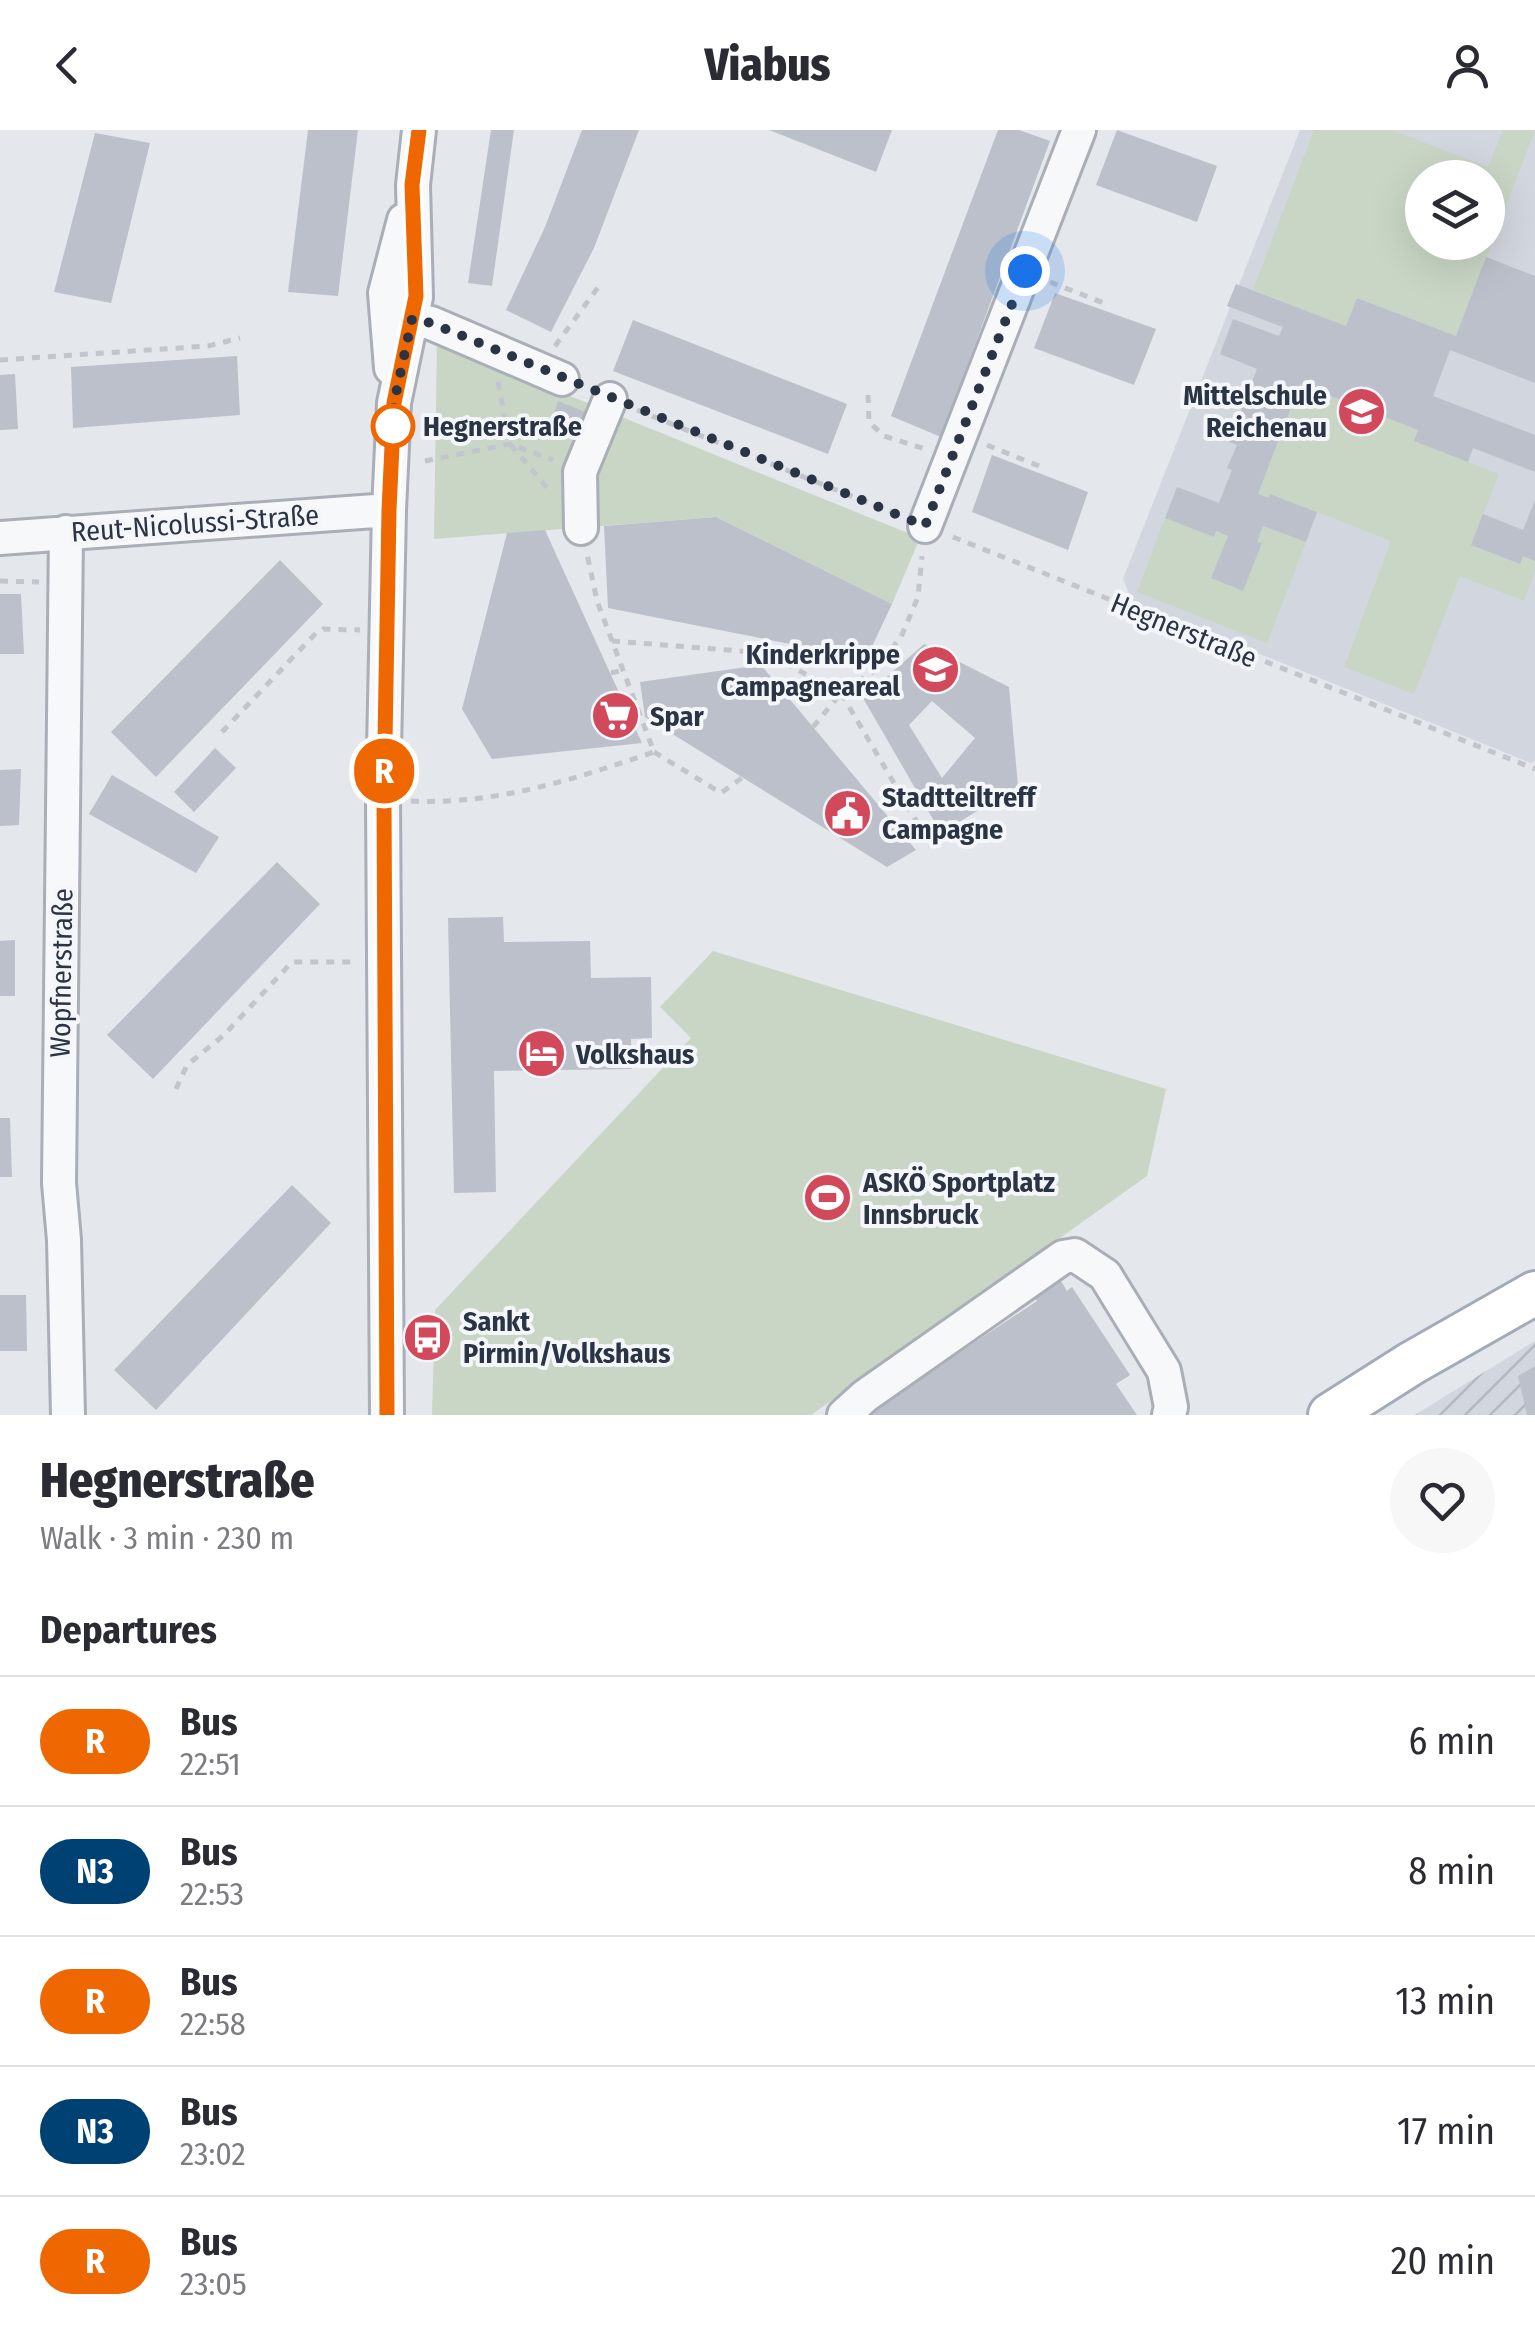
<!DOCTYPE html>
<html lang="en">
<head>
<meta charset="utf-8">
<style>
  body { margin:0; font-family:"Fira Sans Condensed",sans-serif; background:#f7f7f7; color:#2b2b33; height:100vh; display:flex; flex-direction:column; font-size:38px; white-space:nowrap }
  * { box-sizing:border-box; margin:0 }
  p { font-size:32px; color:#7c7c81 }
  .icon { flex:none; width:55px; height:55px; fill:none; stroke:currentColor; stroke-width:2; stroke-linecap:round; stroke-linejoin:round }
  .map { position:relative; height:1285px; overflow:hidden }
  .side { display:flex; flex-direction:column; background:#fff; flex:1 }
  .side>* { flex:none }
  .badge { padding:0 20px; border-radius:32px; font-size:35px; line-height:65px }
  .buttons { position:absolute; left:1405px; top:30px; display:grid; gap:20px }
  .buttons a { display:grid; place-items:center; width:100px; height:100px; border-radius:50%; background:#fff; box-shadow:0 10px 40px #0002; font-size:50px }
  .you { position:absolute; width:50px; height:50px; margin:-25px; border:8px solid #fff; border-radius:50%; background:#1a73e8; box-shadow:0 0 0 15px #1a73e833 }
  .map>.badge { position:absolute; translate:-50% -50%; box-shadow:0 0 0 5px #fff }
  h2 { padding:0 40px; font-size:38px; line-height:90px }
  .round { display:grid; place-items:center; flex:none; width:105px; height:105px; border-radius:52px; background:#f7f7f7 }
  .summary { display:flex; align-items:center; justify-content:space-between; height:170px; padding:0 40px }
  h1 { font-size:48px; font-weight:800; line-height:75px }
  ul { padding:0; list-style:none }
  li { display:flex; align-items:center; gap:30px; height:130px; padding:0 40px; border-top:2px solid #e1e1e2 }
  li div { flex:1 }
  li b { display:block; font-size:38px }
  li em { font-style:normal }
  li .badge { min-width:110px; font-weight:700; text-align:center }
  header { display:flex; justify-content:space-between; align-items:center; height:130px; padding:0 40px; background:#fff; font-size:45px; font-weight:800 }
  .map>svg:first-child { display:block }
  .built { fill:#d2d6de; fill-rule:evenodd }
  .industrial { fill:url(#industrial-furrows) }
  .park { fill:#c9d6c5; fill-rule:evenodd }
  .building { fill:#bbc0ca; fill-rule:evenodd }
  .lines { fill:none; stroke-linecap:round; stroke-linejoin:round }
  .minor-casing { stroke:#a9aeb7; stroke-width:38 }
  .major-casing { stroke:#a3abb8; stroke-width:48 }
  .path { stroke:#c2c5cb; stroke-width:5; stroke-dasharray:8 8; stroke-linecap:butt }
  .minor { stroke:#f7f8fa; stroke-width:32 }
  .major { stroke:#fff; stroke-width:42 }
  .line-casing { stroke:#fff; stroke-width:22 }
  .line { stroke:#ee6700; stroke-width:15 }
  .walk { stroke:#2b3445; stroke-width:10; stroke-dasharray:0 18 }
  .stop-dot { fill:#fff; stroke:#ee6700; stroke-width:5 }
  .labels { text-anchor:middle; stroke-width:8; stroke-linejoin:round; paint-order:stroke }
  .poi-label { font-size:28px; font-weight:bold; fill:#2b3445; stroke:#f4f6f9; text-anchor:start }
  .stop-label { font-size:28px; font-weight:bold; fill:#2b3445; stroke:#f4f6f9; text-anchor:start }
  .street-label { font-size:28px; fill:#2b3445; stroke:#f4f6f9 }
</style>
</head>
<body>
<header><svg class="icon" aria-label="back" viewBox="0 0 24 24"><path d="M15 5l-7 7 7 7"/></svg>Viabus<svg class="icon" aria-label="person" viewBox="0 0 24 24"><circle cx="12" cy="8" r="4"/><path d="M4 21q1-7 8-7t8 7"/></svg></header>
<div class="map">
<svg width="1535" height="1285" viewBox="0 0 1535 1285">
  <defs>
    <pattern id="industrial-furrows" width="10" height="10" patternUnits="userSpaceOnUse" patternTransform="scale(2.5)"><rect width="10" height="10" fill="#d2d6de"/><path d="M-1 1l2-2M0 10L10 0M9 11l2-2" fill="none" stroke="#b4b8c0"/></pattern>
  </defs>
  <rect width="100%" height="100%" fill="#e4e7ec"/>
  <path class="built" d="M1300,0H1535V631L1531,633L1133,473L1123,449ZM1422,48H1488V112H1422Z"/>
  <path class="industrial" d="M1535,1211V1285H1415L1442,1268Z"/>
  <path class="park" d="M1314,0H1392L1488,37L1503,0H1535L1456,206L1357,168L1346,196L1253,160ZM1422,48H1488V112H1422Z
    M437,212L920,408L892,474L716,387L434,409Z
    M1300,254L1418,300L1415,311L1499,344L1471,415L1519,434L1523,426L1535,431V441L1524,471L1460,446L1414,564L1344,537L1391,411L1271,364L1269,368L1258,364Z
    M1165,388L1214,407L1216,401L1228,406L1212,448L1243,461L1262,414L1257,412L1263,396L1306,412L1267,513L1137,462Z
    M713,821L1166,959L1147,1046L811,1285H432L435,1180L691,908L660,877Z"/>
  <path class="building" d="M308,0H358L338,166L288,162Z
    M491,0H514L492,156L468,153Z
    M582,0H639L594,118L551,202L506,180L545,97Z
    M769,0H892L876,42Z
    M998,0H1019L1050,11L941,307L891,286Z
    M1117,0L1217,36L1197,92L1096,55Z
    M95,3L150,13L111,173L54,162Z
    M1486,127L1535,146V253L1450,220L1433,266L1535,305V342L1473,318L1468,332L1414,311L1418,300L1300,254L1258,364L1269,368L1270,364L1317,382L1306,412L1263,396L1257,412L1262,413L1243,461L1211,448L1228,406L1216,401L1214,407L1165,388L1177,357L1219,373L1232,340L1227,338L1237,315L1229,312L1257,239L1220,224L1233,189L1279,206L1283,197L1227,176L1236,154L1346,196L1357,168L1456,206Z
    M1055,163L1156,199L1134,255L1034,218Z
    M633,190L847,274L828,324L613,241Z
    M237,226L240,285L73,298L71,237Z
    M15,244L18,299L0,300V245Z
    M558,271L586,282L581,294L554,283Z
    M992,325L1088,362L1068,420L972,382Z
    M1535,370V431L1523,426L1520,434L1471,415L1483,384L1523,400Z
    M716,387L892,474L866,529L608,478L604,396Z
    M545,400L642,613L492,629L462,579L507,403Z
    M280,430L323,474L156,647L111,602Z
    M0,464H21L24,524H0Z
    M924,514L1009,557L1018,656L941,703L863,568ZM932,571L975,608L942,648L909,595Z
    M761,535L813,597L916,720L887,737L645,587L640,552Z
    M215,618L236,638L194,682L174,662Z
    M21,639L19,695L0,696V640Z
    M112,645L219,707L196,743L89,684Z
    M277,732L320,774L153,949L107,905Z
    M503,787L504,812L590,811L591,848L651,847L652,908L631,909L632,939L494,941L496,1062L454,1063L448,788Z
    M15,810V866H0V811Z
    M0,988H10L12,1047H0Z
    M292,1055L331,1093L156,1280L114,1240Z
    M1061,1151L1067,1161L1072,1157L1130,1245L1116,1254L1137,1285H865L1037,1171L1035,1168Z
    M0,1165H26L27,1221H0Z
    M1535,1236V1285H1527L1518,1246Z"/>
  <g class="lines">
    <defs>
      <path id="minor" d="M391,185L431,193L562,249
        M391,238L385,163L404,90
        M925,396L1079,0
        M581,398L580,342L610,269
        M66,402L59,1053L64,1110L68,1285
        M0,408L389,380
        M387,1285L383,669L389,380L394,273L416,167L413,55L419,0
        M844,1285L865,1266L1063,1127L1075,1125L1105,1145L1164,1241L1171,1277L1169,1285"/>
      <path id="major" d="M1330,1285L1412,1233L1535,1163"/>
    </defs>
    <use href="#minor" class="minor-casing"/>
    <use href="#major" class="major-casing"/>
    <path class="path" d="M1050,152L1109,175
      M555,216L602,152
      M0,230L208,216L240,208
      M498,252L510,314L549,360
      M868,265L869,292L884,306L925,319
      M637,280L901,386
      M987,315L1044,338
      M425,331L510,314L553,330
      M953,407L1535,639
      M0,451L39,452
      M612,511L766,523L841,563L931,716
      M611,543L623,540
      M813,597L841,563L874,541L901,507L918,467L922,426
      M222,602L316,503L323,499L360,500
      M654,622L721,663L743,647
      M898,662L910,651
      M411,671C496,675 575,649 654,622L597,471L587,424
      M176,959L187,935L224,905L292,832H356"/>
    <use href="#minor" class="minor"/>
    <use href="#major" class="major"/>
  </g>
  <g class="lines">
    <defs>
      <path id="line" d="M387,1285L384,669L389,380L394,273L416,166L412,55L419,0"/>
    </defs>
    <use href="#line" class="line-casing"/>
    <use href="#line" class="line"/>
    <path class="walk" d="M393,296L394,273L412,189L431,193L925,396L1025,141"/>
  </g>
  <defs>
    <symbol id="school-disc" viewBox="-11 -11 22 22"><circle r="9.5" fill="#d1495b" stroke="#f4f6f9"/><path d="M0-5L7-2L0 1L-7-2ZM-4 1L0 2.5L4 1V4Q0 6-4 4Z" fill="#fff"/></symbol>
    <symbol id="supermarket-disc" viewBox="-11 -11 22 22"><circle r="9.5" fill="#d1495b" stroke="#f4f6f9"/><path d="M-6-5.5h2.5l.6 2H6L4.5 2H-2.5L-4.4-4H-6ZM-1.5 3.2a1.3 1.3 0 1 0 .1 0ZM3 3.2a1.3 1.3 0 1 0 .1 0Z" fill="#fff"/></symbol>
    <symbol id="civic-disc" viewBox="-11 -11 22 22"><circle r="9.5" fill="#d1495b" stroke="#f4f6f9"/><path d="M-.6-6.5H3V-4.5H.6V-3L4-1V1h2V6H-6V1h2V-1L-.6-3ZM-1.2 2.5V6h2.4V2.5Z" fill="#fff"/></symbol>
    <symbol id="hotel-disc" viewBox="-11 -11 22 22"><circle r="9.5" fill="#d1495b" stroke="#f4f6f9"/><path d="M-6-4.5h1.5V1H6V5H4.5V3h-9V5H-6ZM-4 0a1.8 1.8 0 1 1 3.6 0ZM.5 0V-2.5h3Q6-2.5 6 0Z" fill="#fff"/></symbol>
    <symbol id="stadium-disc" viewBox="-11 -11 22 22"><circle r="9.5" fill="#d1495b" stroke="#f4f6f9"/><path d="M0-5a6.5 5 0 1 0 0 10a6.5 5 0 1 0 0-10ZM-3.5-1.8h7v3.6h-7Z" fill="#fff"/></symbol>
    <symbol id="bus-disc" viewBox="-11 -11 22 22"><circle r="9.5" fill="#d1495b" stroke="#f4f6f9"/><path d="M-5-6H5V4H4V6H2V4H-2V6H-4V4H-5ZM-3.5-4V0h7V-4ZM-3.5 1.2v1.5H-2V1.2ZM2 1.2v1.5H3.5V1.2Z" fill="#fff"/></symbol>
  </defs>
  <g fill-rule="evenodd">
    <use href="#school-disc" x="1334" y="254" width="55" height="55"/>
    <use href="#school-disc" x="908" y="512" width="55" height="55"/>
    <use href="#supermarket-disc" x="588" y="558" width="55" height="55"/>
    <use href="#civic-disc" x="820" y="656" width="55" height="55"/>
    <use href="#hotel-disc" x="514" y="896" width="55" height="55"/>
    <use href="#stadium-disc" x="800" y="1040" width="55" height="55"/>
    <use href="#bus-disc" x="400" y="1180" width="55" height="55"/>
  </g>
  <circle class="stop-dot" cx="393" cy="296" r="20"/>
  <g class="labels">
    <g class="poi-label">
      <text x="1327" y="275" text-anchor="end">Mittelschule<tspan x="1327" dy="32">Reichenau</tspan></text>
      <text x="900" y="534" text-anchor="end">Kinderkrippe<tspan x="900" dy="32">Campagneareal</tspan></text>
      <text x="650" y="596">Spar</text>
      <text x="882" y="677">Stadtteiltreff<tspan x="882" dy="32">Campagne</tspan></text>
      <text x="576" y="934">Volkshaus</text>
      <text x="863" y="1062">ASKÖ Sportplatz<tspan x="863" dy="32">Innsbruck</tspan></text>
      <text x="463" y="1201">Sankt<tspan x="463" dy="32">Pirmin/Volkshaus</tspan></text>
    </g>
    <g class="stop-label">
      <text x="423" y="306">Hegnerstraße</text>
    </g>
    <g class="street-label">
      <text transform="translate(195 393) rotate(-4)" y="10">Reut-Nicolussi-Straße</text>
      <text transform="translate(1184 500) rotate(22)" y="10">Hegnerstraße</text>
      <text transform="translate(61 843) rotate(-89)" y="10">Wopfnerstraße</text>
    </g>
  </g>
</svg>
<div class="buttons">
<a><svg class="icon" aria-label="layers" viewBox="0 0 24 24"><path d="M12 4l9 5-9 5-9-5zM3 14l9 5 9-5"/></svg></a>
</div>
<div class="you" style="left:1025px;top:141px"></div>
<b class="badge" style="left:384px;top:641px;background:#ee6700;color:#fff">R</b>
</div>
<section class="side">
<div class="summary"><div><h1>Hegnerstraße</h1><p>Walk · 3 min · 230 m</p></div><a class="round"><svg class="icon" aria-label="heart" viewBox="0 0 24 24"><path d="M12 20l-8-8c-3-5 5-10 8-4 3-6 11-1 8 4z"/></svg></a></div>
<h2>Departures</h2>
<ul>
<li><span class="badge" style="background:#ee6700;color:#fff">R</span><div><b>Bus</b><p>22:51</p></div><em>6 min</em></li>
<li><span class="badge" style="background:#004173;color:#fff">N3</span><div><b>Bus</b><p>22:53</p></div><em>8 min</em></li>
<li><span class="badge" style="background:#ee6700;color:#fff">R</span><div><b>Bus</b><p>22:58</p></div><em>13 min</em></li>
<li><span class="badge" style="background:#004173;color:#fff">N3</span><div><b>Bus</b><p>23:02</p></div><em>17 min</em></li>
<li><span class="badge" style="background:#ee6700;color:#fff">R</span><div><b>Bus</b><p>23:05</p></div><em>20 min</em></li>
</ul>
</section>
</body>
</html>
